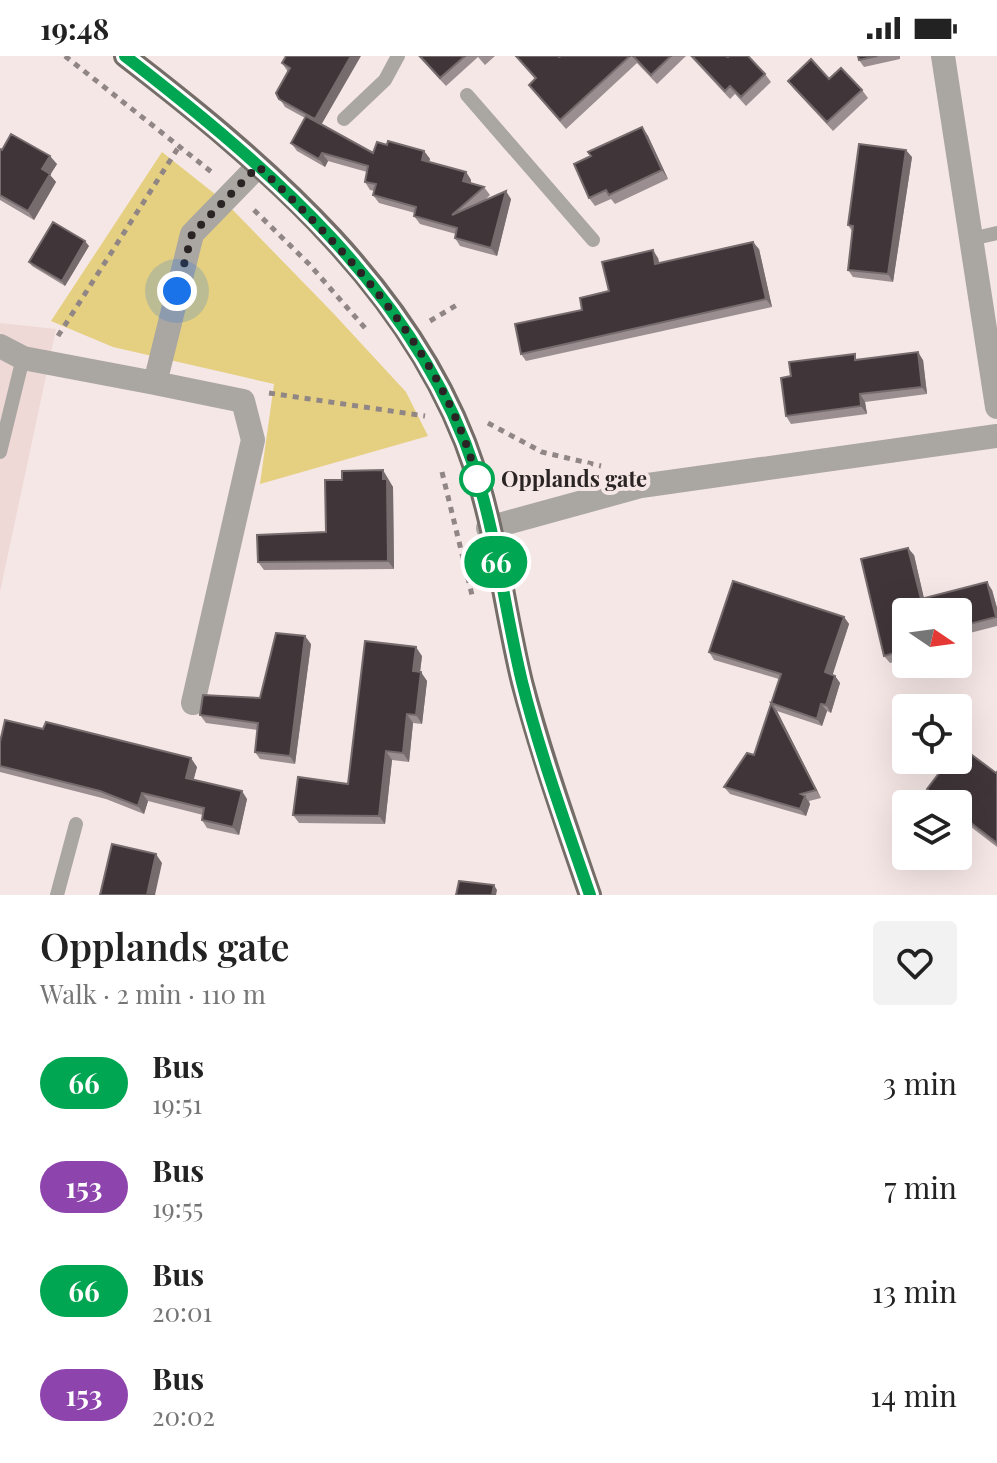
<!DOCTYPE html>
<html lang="en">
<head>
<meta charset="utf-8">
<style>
  body { margin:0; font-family:"Playfair Display",serif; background:#f2f2f2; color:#222; height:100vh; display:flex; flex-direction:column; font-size:30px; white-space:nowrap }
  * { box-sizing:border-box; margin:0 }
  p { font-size:26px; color:#767676 }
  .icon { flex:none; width:44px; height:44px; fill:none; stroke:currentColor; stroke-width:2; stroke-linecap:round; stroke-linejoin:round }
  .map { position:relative; height:839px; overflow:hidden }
  .sheet { display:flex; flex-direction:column; background:#fff; flex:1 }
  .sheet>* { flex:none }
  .badge { padding:0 16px; border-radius:26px; font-size:28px; line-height:52px }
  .needle { width:52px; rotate:103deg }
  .tools { position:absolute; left:892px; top:542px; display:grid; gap:16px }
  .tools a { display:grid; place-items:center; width:80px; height:80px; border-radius:8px; background:#fff; box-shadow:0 8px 32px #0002; font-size:40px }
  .you { position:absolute; width:40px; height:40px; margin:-20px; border:6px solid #fff; border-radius:50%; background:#1a73e8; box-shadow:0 0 0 12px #1a73e833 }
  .map>.badge { position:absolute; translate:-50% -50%; box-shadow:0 0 0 4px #fff }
  .round { display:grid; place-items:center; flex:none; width:84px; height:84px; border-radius:8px; background:#f2f2f2 }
  .headline { display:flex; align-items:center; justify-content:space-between; height:136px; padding:0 40px }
  h1 { font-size:38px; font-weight:600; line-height:60px }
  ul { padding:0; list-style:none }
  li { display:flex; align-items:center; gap:24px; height:104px; padding:0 40px }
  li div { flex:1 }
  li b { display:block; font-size:30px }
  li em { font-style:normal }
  li .badge { min-width:88px; font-weight:700; text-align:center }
  .status { display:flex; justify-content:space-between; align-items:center; height:56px; padding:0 40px; background:#fff; direction:ltr }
  .status svg { height:22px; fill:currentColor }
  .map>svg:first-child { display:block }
  .built { fill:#efd9d6 }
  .green { fill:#e5cf80 }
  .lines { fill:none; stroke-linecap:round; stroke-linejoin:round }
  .path { stroke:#908685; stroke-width:5; stroke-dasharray:6 6; stroke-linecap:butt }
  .service { stroke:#aaa6a2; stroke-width:14 }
  .minor { stroke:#aaa6a2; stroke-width:24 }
  .primary { stroke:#756d67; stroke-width:24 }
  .wall { fill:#9a8e90 }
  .shaded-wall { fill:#766b6d }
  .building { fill:#40363a; stroke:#766b6d; stroke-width:2 }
  .line-casing { stroke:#fff; stroke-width:18 }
  .line { stroke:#00a651; stroke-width:12 }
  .walk { stroke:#2a2424; stroke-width:8; stroke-dasharray:0 14.4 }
  .stop-dot { fill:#fff; stroke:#00a651; stroke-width:4 }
  .labels { text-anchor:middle; stroke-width:8; stroke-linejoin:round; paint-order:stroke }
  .stop-label { font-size:22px; font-weight:bold; fill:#2a2424; stroke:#f5e7e5; text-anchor:start }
</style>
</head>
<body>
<div class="status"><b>19:48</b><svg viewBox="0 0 49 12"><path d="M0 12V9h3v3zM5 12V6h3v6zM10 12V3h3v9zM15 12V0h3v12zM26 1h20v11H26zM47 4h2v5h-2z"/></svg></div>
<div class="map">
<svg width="997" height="839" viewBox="0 0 997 839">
  <rect width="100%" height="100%" fill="#f5e7e5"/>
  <path class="built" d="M0,267L56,273L0,536Z"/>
  <path class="green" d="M162,96L225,146L333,257L406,336L428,380L260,428L274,328L113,291L51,265Z"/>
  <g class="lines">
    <path class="path" d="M65,0L214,118
      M254,154L309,208L365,272
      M430,265L460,247
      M58,280L180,89
      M269,337L425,360
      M488,367L542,396L601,410
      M442,416L472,539"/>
    <path class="service" d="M467,39L593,184
      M344,63L385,24L398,0
      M971,183L997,177
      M0,396L23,302
      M57,839L76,768"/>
    <path class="minor" d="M943,0L997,351
      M0,290L23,302L155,327
      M488,472L641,430L997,380
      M193,647L253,384L243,345L155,327L192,178L258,110"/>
    <path class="primary" d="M125,0C267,109 418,237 475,414C497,482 505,556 522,626C541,698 566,769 590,839"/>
  </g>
  <path class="wall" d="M286,0L322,68L373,97L387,89L424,95L430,103L429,106L466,116L471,124V127L484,131L490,139L484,145L511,143L497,200L460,190L455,182L456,178L420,168L414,160L415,157L379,147L373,139L375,135L370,134L365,126L367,116L328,105L325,111L297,95L291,87L305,62L285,51L276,37L288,16L282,7Z
    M418,0H495L485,9L478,1L446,30Z
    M515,0H558L559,1L561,0H686L657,28L637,7L566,73L535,37L529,29L535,23Z
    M690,0H726L765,18L771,26L746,50L735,38L730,43Z
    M858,0H900V3L864,11L859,4Z
    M829,23L862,34L868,42L833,75L794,33L788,25Z
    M642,71L648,80L668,123L615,148L611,143L595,150L589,142Z
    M0,93L57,108L50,119L56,126L34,164L0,144Z
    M912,101L893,226L853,221L848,214L852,175L848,169Z
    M89,190L65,230L32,210L29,206Z
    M759,193L772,251L526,305L521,298L609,235L658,202L659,207Z
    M859,304H923L927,338L865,346L867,358L791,368L786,360L791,320Z
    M388,422V425L393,431L394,513L264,514L258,506L326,476Z
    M914,499L924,543L992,534L997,552V570L958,580V556H906V603L890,607L884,600Z
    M844,561L849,568L832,619L835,620L840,627L831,657L827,655L822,670L777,655L821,742L809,745L810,748L806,760L730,738L724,731L754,699L779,623L714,604L709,596Z
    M311,588L295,708L260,703L255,696L258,674L206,667L200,659L260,642Z
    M422,600L420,616L427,625L422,668L413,667L409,706L392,704L385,768L299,767L293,759L348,728Z
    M0,686L197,711L193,724L247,743L239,779L207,772L202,764L203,759L148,745L144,758L106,743L0,716Z
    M997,716V791L958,761V748H941L933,741L927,733L996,717Z"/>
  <path class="shaded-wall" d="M351,0H361L320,71L315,63Z
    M642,71L648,80L668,123L662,114Z
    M906,94L912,101L893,226L888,218Z
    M424,95L430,103L427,112L422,104Z
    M322,97L328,105L325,111L319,103Z
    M50,100L57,108L50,119L56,126L34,164L28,155L42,113Z
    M466,116L471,124L469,133L463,125Z
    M506,135L511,143L497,200L491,192Z
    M85,185L89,190L65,230L62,225Z
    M753,186L759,193L772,251L766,243Z
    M653,194L658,202L661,215L655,208Z
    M918,296L923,304L927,338L922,331Z
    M860,338L865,346L867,358L861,350Z
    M383,414L393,431L394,513L388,505Z
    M908,492L914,499L926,551L921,543Z
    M987,526L992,534L997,552V562Z
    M844,561L849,568L831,624L825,616Z
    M305,580L311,588L295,708L290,700Z
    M416,591L422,600L419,624L413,615Z
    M421,616L427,625L422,668L416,659Z
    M835,620L840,627L831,657L826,649Z
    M771,647L777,655L821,742L816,734Z
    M821,648L827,655L822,670L817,663Z
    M407,658L413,667L409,706L403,697Z
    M386,695L392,704L385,768L379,760Z
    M191,702L197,711L192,730L186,722Z
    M242,735L247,743L239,779L233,771Z
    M142,737L148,745L144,758L138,750Z
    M805,740L810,748L806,760L800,753Z
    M156,798L162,807L155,839H147Z
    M494,829L497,834L496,839H492Z"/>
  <path class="building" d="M286,0H351L315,63L279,43L276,37L290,12L282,7Z
    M420,0H465L440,22Z
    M516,0H558L559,1L561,0H630L560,64L529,29L536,22Z
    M633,0H671L651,19Z
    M692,0H726L728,1L729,0H748L765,18L741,41L730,30L725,35Z
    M858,0H877L859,4Z
    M811,3L829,23L841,12L862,34L827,66L788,25Z
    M306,60L373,97L377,86L387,89L388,85L424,95L422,104L466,116L463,125L484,131L452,159L506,135L491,192L455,182L457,172L414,160L416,151L373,139L376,128L365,126L368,110L322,97L319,103L291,87Z
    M642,71L662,114L609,139L606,134L589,142L574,108L591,100L588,96Z
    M11,78L50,100L42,113L50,118L28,155L0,139V93L2,94Z
    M859,88L906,94L888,218L848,214L853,170L848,169Z
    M53,166L85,185L62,225L29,206Z
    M753,186L766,243L521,298L515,268L582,254L580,242L609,235L602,206L653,194L655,208Z
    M918,296L922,331L860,338L861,350L786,360L781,322L791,320L789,306L855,298V304Z
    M383,414V423H387L388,505L258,506L257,479L326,476L325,424H342V415Z
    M908,492L921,543L987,526L996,561L958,571V556H906V594L884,600L861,503Z
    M733,525L844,561L825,616L835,620L826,649L821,648L817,663L771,647L816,734L801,738L805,740L800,753L724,731L747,697L754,699L781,618L709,596Z
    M276,577L305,580L290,700L255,696L258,667L200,659L203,639L260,642Z
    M365,585L416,591L413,615L421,616L416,659L407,658L403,697L386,695L379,760L293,759L298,721L348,728Z
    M5,664L43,673L46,666L191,702L186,722L242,735L233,771L202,764L204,752L142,737L138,750L100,735L0,710V686Z
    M960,690L996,717L997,716V787L958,757V748H946L927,733L949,704H958V692Z
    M112,788L156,798L147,839H100Z
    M459,825L494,829L492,839H456Z"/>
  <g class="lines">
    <defs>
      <path id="line" d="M125,0C267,110 417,237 475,414C497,482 505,556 522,626C540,698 566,769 590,839"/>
    </defs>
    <use href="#line" class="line-casing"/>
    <use href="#line" class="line"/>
    <path class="walk" d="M177,235L192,178L258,110C349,198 444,296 477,423"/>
  </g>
  <circle class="stop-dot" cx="477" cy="423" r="16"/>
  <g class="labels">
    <g class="stop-label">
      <text x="501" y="431">Opplands gate</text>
    </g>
  </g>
</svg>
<div class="tools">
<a><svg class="needle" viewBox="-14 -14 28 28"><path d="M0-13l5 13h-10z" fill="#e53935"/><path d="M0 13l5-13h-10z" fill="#767676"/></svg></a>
<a><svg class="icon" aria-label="locate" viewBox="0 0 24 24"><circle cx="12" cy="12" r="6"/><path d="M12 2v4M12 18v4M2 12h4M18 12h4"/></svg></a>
<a><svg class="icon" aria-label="layers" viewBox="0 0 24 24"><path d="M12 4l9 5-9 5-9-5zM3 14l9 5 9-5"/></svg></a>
</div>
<div class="you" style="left:177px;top:235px"></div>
<b class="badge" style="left:496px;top:506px;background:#00a651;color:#fff">66</b>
</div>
<section class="sheet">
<div class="headline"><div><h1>Opplands gate</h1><p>Walk · 2 min · 110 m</p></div><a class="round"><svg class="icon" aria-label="heart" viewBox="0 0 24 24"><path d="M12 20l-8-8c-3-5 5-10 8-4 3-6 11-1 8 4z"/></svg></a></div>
<ul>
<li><span class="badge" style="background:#00a651;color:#fff">66</span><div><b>Bus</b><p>19:51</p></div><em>3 min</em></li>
<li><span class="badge" style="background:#8e44ad;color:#fff">153</span><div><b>Bus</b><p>19:55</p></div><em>7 min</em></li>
<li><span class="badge" style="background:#00a651;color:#fff">66</span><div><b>Bus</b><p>20:01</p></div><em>13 min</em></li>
<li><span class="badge" style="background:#8e44ad;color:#fff">153</span><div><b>Bus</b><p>20:02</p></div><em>14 min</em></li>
</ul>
</section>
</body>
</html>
